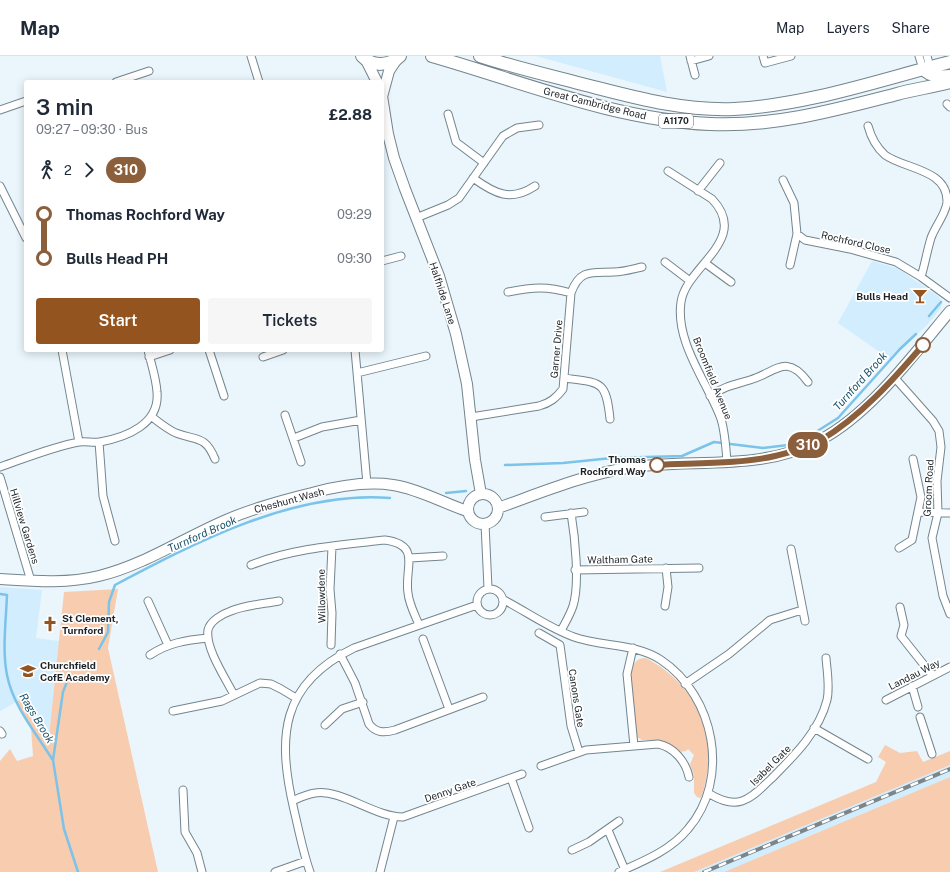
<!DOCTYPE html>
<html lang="en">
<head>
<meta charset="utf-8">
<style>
  body { margin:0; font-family:"Public Sans",sans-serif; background:#f6f6f7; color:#1f2937; height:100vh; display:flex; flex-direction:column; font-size:15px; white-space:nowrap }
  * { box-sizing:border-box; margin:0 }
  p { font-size:13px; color:#747a83 }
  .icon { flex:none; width:22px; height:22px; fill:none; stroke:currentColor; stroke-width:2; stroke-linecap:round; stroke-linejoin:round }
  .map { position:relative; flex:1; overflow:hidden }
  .details { position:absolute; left:24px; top:24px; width:360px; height:272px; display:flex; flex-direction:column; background:#fff; border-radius:4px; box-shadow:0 2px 10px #0003 }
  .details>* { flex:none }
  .badge { padding:0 8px; border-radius:13px; font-size:14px; line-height:26px }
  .map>.badge { position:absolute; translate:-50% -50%; box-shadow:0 0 0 2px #fff }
  .legs { display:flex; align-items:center; gap:6px; height:44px; padding:0 12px; font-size:13px }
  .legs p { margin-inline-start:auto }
  .headline { display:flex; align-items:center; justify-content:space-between; height:68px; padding:0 12px }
  h1 { font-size:22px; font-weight:600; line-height:30px }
  .action { display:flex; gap:8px; margin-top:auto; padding:8px 12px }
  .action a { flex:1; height:46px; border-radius:4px; background:#94541f; color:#fff; font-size:16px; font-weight:600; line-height:46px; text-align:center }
  .action a+a { background:#f6f6f7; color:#1f2937 }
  ul { padding:0 12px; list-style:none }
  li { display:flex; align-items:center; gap:14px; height:44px; font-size:15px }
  li i { display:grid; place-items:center; width:6px; height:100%; margin:0 5px; background:currentColor }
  li i::after { content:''; width:10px; height:10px; margin:-5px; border:3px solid; border-radius:50%; background:#fff }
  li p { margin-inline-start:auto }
  li:first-child i { background:linear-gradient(#0000 50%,currentColor 0) }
  li:last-child i { background:linear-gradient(currentColor 50%,#0000 0) }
  header { display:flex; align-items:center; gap:24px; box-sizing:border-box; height:56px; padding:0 20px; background:#fff; border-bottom:1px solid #e0e1e3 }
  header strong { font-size:19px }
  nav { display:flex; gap:22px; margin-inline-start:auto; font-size:14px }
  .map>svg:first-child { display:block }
  .built { fill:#d2edfd }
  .green { fill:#f8ccaf }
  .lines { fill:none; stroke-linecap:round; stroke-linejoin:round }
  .stream { stroke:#7bc3e9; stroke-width:2.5 }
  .minor-casing { stroke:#73858e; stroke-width:9 }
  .secondary-casing { stroke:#73858e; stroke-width:12 }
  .primary-casing { stroke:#73858e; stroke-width:14 }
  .minor { stroke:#fff; stroke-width:7 }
  .secondary { stroke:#fff; stroke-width:10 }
  .primary { stroke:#fff; stroke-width:12 }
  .rail-casing { stroke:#7b858a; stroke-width:4 }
  .rail { stroke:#fff; stroke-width:2.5; stroke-dasharray:8; stroke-linecap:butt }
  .line-1-casing { stroke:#fff; stroke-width:9 }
  .line-1 { stroke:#8b5e3c; stroke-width:6 }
  .stop-1-dot { fill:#fff; stroke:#8b5e3c; stroke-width:2 }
  .labels { text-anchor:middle; stroke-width:3.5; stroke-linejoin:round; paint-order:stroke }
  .shield { fill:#fff; stroke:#606568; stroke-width:1 }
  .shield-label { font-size:9px; font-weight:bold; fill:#1c2327 }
  .street-label { font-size:10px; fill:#1c2327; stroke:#fff }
  .poi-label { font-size:10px; font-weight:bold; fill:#1c2327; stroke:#fff; text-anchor:start }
  .stop-label { font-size:10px; font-weight:bold; fill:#1c2327; stroke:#fff; text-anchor:end }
  .water-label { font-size:11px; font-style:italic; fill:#17516b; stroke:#fff }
</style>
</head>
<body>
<header>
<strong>Map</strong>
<nav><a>Map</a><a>Layers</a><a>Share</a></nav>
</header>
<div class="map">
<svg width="950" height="816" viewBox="0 0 950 816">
  <rect width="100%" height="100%" fill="#eaf6fc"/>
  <path class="built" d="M536,0H660L667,36Z
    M872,205L897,212L938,240L942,245L941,252L928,268L891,304L838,267Z
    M0,531L42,534L36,582L59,585L48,690L20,644L0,655Z
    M950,709V721L724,816H694Z"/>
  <path class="green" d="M118,533L108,592L158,816H0V705L10,693L17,705L33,700L31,672L16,646L20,644L48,690L64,536Z
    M646,602C699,630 721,685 701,742L697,741L694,737V720L690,708L694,699L688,693L686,695L680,696L664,685L642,684L637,681L630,617C633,608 636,602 646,602Z
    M885,689L900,697L917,695L923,706L950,695V709L694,816H660L876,726L886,706L878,701Z
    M950,721V816H724Z"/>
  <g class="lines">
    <path class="stream" d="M929,260L941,246
      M505,409L563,407L612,402L682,400L714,386L763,392L788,389L811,379L838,362L900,293L916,278
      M446,437L466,435
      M0,538L7,539C6,565 2,594 7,619C13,650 36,677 52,703
      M99,593L108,576L109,546L115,529C196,486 296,434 390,442
      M70,618L63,636L53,704L64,773L78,816"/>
    <defs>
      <path id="minor" d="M251,0L259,26
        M690,0L695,19
        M763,0L765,7L791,0
        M919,0L923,13
        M927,0L930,11
        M691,5L709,0
        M116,26L149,15
        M947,48L950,51
        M0,54L26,45
        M448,58L456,86L484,107
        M868,70C871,81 876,91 885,99C904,113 948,113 947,146C946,158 935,170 931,182C927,195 925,208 921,221
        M668,115L712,143C751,184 686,210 681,246C675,287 708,327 721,363C725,376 726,392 727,406
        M473,122C495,138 511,146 535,130
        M783,124L794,147L797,178L805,184L850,193L896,206L921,221L950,242
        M0,130L26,182
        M698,135L720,107
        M416,162L448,149L459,142L503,80L517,72L539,69
        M382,205L401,200
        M665,206L690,225
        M705,207L731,226
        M790,209L797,178
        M508,236C533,231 547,230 571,237
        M62,294L79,386
        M209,294L224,340
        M355,294L367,428
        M149,301L170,294
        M263,301L283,294
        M357,317L426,300
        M894,321L933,365L939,375L941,391L937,425L938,457L932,482L943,540L950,558
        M564,322C601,327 606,324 610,363
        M710,340C725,330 733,329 750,324C775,317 786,296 808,326
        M285,359L301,406
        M152,361C160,367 167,373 176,377C197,385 205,379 215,403
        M471,361L539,350C550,347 556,342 563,333L571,237C580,212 593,217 614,216C623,216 633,213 642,211
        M294,382L322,371L361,364
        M99,386L103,440L115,485
        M0,411C26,402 52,391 79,386C86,385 93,387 100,386C127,381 160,368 157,336C156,321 151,308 148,294
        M0,421L31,525
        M919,456L950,457
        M545,461L584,456
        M485,468L488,532
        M899,492L912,484L921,441L913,403
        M791,493L805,565
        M410,502L443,500
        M251,509C293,492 340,489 385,484C422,489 404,512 408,537C409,548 415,559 419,569
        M575,514L699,512
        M477 546a13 13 0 1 1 26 0a13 13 0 1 1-26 0Z
        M504,544C527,556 549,572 574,581C602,591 635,587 661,604C715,640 731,723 688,773C671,794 644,805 619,816
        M148,545L168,589
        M665,550L668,531L666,512
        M900,551L904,569L901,580L932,619
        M561,575C565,567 570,559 573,550C580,528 575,481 571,457
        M539,577L560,589L571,670L579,696
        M423,583L449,653
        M331,589L332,557L330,533L332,491
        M633,592L627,618L634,690
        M340,598L355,627L369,668C376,677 384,677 395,674L483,641
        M150,599C168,587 186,584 208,582
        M685,628L729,598L770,564L802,554
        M912,630L918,651
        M234,639C226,623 205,592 208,574C210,565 222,558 231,555C245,549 263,548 279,545
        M886,644L950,611
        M173,655L222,645L260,627L271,628L281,633L296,642
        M920,661L932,698
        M325,669L342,653L363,646
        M814,672L868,703
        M0,675L2,678
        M541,710L586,694L658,688C674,691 686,706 689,721
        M511,722L529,772
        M183,734L185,776L197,797L202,816
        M708,737C718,743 730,749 742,745C754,741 762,731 771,723C793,701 819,676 827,644C830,631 827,615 826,602
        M292,745C299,742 307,738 315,737C342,733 374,761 403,761L522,718
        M608,774L625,814
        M572,794L589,786L619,765
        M275,816L306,805
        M310,816C303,796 299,775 294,754C277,681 280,628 354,592L477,549
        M380,816L394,761"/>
      <path id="secondary" d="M366,4L377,26
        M382,40L388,78L394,102L405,133L439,220L456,278L467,328L475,404L481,438
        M382,41L389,15L397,3
        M468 453a15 15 0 1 1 30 0a15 15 0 1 1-30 0Z
        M498,452C540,437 583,419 627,412C690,402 762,416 820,384C870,358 914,298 950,255
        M0,523C33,525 66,528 99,520C144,509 184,482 226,464C254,452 283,444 312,437C338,430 367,425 393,429C419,433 443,447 467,455"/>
      <path id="primary" d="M362,0C372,11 390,10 400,0
        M432,0C523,26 615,64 710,68C774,71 835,54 897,38C914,33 933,31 950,26
        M480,0C513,11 548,19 582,28C633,41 681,55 734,53C808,49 879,24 950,6
        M923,13C932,21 939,21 950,20"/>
    </defs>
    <use href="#minor" class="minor-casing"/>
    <use href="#secondary" class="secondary-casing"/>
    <use href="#primary" class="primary-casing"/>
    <use href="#minor" class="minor"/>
    <use href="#secondary" class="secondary"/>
    <use href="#primary" class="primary"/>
    <defs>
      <path id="rail" d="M704,816L950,713"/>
    </defs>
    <use href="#rail" class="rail-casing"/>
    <use href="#rail" class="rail"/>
  </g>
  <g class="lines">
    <defs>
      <path id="line-1" d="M657,409C693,407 741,408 775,400C791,396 807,392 821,384C860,361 894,323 923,289"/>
    </defs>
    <use href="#line-1" class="line-1-casing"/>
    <use href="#line-1" class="line-1"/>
  </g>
  <defs>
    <symbol id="bar-bare" viewBox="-9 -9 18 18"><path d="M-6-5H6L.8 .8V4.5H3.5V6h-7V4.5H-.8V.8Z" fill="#94541f" stroke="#fff" stroke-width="2.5" paint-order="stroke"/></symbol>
    <symbol id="church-bare" viewBox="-9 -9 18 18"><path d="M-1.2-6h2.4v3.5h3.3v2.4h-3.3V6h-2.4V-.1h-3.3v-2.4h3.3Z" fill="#94541f" stroke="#fff" stroke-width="2.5" paint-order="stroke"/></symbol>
    <symbol id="school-bare" viewBox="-9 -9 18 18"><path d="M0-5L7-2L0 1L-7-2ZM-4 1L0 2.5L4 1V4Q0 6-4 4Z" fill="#94541f" stroke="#fff" stroke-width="2.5" paint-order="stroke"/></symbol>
  </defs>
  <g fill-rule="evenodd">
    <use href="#bar-bare" x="909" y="229" width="22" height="22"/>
    <use href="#church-bare" x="39" y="557" width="22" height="22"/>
    <use href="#school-bare" x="17" y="604" width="22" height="22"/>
  </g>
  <g class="stop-1-dot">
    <circle cx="923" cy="289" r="7"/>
    <circle cx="657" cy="409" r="7"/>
  </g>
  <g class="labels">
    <rect class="shield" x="659" y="58" width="34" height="14" rx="3"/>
    <g class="shield-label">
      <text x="676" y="68">A1170</text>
    </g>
    <g class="street-label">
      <text transform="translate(595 47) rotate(14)" y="4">Great Cambridge Road</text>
      <text transform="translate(856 186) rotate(13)" y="4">Rochford Close</text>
      <text transform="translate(443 237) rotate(72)" y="4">Halfhide Lane</text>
      <text transform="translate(556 293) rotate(-85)" y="4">Garner Drive</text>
      <text transform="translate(713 322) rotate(68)" y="4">Broomfield Avenue</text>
      <text transform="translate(928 432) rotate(-87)" y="4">Groom Road</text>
      <text transform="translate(289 444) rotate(-15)" y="4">Cheshunt Wash</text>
      <text transform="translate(25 470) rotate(73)" y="4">Hillview Gardens</text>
      <text transform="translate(620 503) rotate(-1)" y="4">Waltham Gate</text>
      <text transform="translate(321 540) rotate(-91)" y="4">Willowdene</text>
      <text transform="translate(914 618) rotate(-27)" y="4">Landau Way</text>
      <text transform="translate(577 642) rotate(81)" y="4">Canons Gate</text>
      <text transform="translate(770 709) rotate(-45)" y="4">Isabel Gate</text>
      <text transform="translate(450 734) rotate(-19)" y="4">Denny Gate</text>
    </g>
    <g class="poi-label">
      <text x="908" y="244" text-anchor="end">Bulls Head</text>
      <text x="62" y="566">St Clement,<tspan x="62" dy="12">Turnford</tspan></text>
      <text x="40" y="613">Churchfield<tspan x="40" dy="12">CofE Academy</tspan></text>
    </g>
    <g class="stop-label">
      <text x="646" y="407">Thomas<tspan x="646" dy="12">Rochford Way</tspan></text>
    </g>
    <g class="water-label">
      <text transform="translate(860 325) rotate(-48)" y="4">Turnford Brook</text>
      <text transform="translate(202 478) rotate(-24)" y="4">Turnford Brook</text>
      <text transform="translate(37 662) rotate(59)" y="4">Rags Brook</text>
    </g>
  </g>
</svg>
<b class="badge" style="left:808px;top:389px;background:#8b5e3c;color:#fff">310</b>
<section class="details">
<div class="headline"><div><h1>3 min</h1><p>09:27 – 09:30 · Bus</p></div><b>£2.88</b></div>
<div class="legs"><svg class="icon" aria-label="walk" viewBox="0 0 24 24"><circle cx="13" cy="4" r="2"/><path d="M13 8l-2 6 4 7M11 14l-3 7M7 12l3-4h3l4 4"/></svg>2<svg class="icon" aria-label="forward" viewBox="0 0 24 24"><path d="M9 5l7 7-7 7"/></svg><b class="badge" style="background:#8b5e3c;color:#fff">310</b></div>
<ul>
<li><i style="color:#8b5e3c"></i><b>Thomas Rochford Way</b><p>09:29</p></li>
<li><i style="color:#8b5e3c"></i><b>Bulls Head PH</b><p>09:30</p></li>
</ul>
<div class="action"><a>Start</a><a>Tickets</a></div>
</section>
</div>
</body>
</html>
